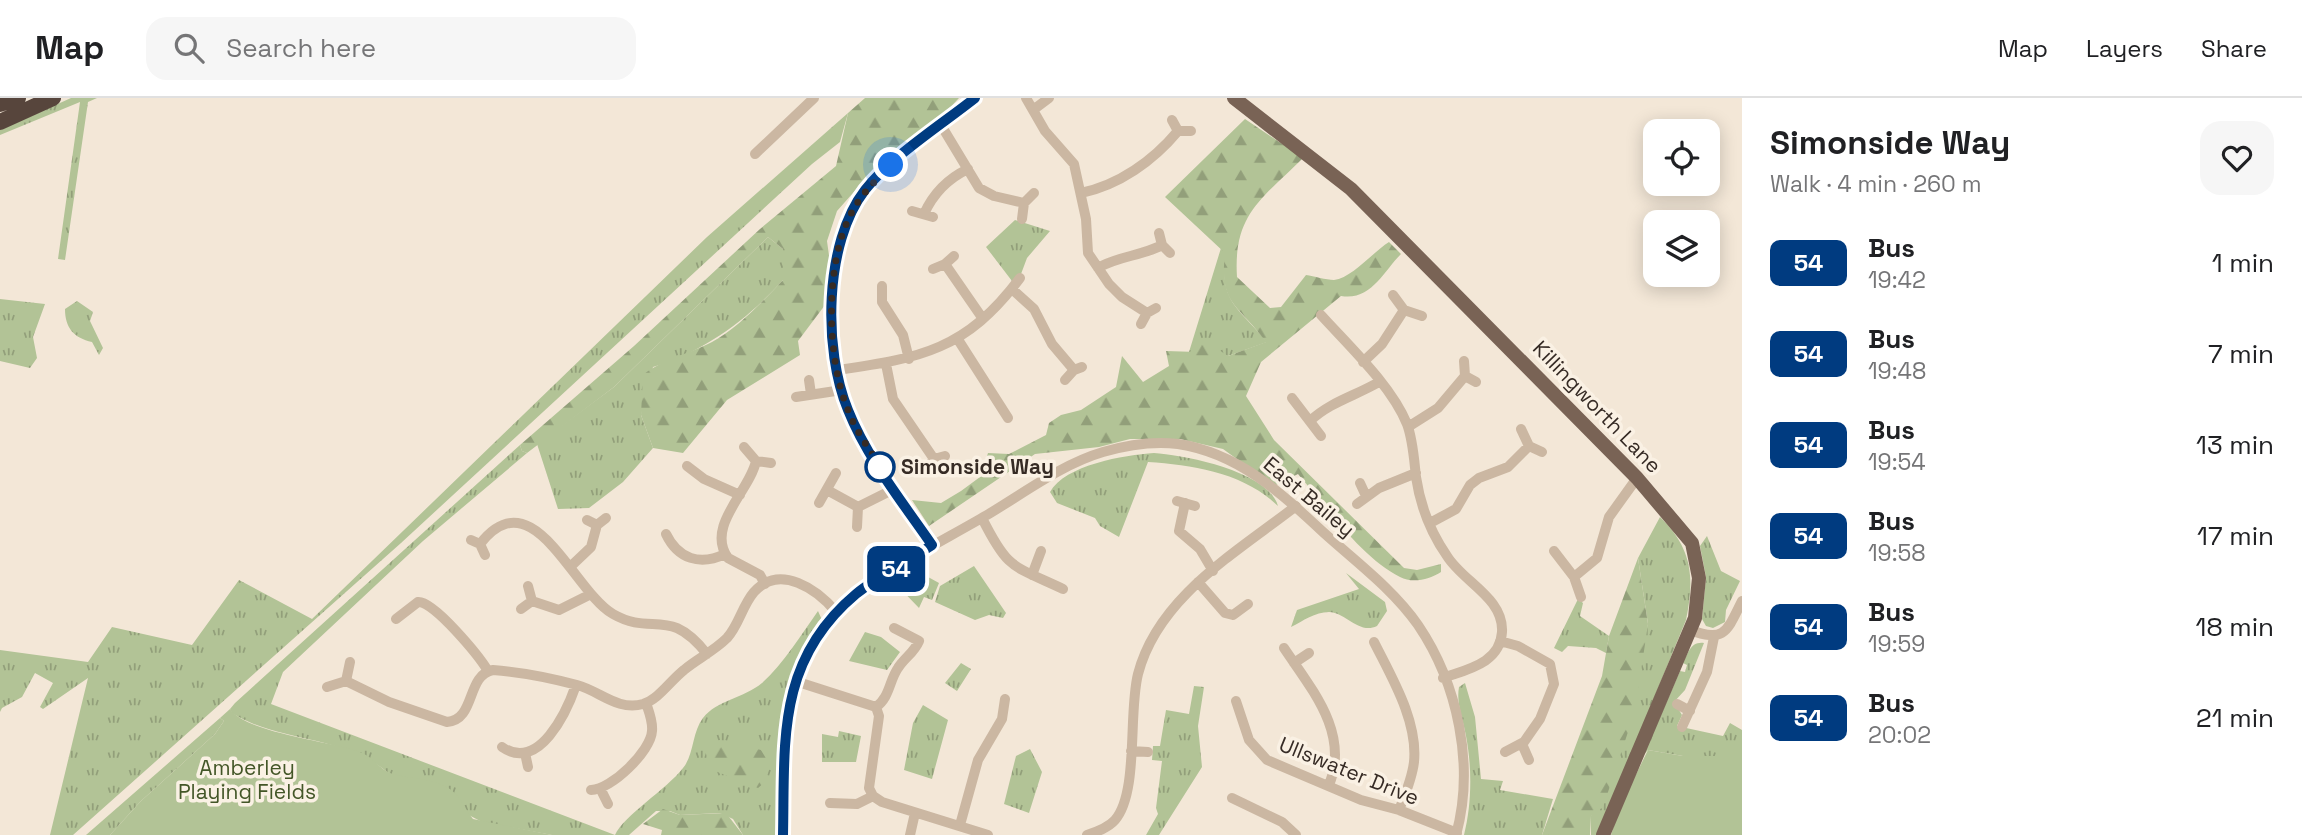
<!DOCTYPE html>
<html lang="en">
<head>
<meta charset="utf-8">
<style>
  body { margin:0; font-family:"Space Grotesk",sans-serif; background:#f6f6f6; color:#202124; height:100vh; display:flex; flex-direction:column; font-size:26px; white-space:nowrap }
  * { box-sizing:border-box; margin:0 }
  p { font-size:23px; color:#757577 }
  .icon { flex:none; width:38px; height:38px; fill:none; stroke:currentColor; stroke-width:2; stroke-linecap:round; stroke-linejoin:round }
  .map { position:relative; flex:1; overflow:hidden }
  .side { display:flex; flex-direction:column; background:#fff; width:560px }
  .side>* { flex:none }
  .badge { padding:0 14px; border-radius:10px; font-size:24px; line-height:46px }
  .fabs { position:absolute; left:1643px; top:21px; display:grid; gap:14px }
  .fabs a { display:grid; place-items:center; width:77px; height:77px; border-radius:14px; background:#fff; box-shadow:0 4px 18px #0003; font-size:35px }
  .you { position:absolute; width:35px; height:35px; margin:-18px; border:5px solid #fff; border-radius:50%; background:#1a73e8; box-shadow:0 0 0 10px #1a73e833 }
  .map>.badge { position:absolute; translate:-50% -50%; box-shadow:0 0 0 4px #fff }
  .round { display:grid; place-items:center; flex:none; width:74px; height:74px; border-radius:21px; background:#f6f6f6 }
  .overview { display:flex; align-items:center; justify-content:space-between; height:119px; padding:0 28px }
  h1 { font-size:33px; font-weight:800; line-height:52px }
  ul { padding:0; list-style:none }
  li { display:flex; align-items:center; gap:21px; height:91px; padding:0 28px }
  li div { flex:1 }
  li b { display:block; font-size:26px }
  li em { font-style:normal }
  li .badge { min-width:77px; font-weight:700; text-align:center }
  header { display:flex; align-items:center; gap:42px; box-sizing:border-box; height:98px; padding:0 35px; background:#fff; border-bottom:2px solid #e0e0e0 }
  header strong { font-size:33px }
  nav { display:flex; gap:38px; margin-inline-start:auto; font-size:24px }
  .search { width:490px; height:63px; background:#f6f6f6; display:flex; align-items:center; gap:18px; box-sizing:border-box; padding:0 24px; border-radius:21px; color:#757577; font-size:26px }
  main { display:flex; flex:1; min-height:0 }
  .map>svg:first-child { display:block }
  .grass { fill:url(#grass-tufts) }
  .forest { fill:url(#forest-firs) }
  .green { fill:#b2c396 }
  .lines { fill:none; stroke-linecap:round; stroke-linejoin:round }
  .minor { stroke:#cbb7a2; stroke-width:10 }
  .major { stroke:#796355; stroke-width:14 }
  .highway { stroke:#57453c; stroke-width:16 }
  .line-casing { stroke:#fff; stroke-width:16 }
  .line { stroke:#003b80; stroke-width:10 }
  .walk { stroke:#362b25; stroke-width:7; stroke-dasharray:0 12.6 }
  .stop-dot { fill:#fff; stroke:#003b80; stroke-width:3.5 }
  .labels { text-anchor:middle; stroke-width:7; stroke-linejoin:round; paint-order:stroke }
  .street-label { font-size:21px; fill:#362b25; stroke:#faf1e4 }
  .stop-label { font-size:21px; font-weight:bold; fill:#362b25; stroke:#faf1e4; text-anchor:start }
  .park-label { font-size:21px; fill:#435627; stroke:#faf1e4 }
</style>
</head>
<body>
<header>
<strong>Map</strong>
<div class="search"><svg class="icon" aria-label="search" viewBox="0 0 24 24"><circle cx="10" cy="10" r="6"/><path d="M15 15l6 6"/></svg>Search here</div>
<nav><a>Map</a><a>Layers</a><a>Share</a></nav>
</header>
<main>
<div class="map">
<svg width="1742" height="737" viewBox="0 0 1742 737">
  <defs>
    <pattern id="grass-tufts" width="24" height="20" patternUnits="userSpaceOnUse" patternTransform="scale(1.75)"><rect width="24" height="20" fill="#b2c396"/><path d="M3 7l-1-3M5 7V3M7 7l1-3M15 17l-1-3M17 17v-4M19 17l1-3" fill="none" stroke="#929f7a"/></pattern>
    <pattern id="forest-firs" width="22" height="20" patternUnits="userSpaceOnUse" patternTransform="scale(1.75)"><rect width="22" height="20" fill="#b2c396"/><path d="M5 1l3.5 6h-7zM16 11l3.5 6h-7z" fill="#929f7a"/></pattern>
  </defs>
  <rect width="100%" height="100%" fill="#f3e7d7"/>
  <path class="grass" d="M71,0H97L88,4L65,162L58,161L80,4L0,37V32Z
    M848,15L840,44L812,66L401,445L73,737H50L88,580L43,611L40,609L53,585L35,575L22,599L2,610L0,614V552L88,564L112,529L192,547L239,482L312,521L707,139Z
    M1015,122L1050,133L1027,160L1021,176L1012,183L986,149Z
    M768,139L783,151V182C747,222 705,253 653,269L641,317L653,350L623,384L589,410L558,411L537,346L614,289Z
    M1221,150L1226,155C1219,204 1237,208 1267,244L1228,258L1189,254Z
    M0,201L45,206L33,239L37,260L30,270L0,263Z
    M77,203L93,214L90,223L103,250L99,257L92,244C74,240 65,230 65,211Z
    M520,347L522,353L527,355L423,443L283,574L271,606L615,737C623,718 667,691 683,670C694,657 692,634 703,620C717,602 744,600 762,585C784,565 801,537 818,513L822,522L799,558L781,615L778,737H743L733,721L720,715L680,717L670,713H656L629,737H552L482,724L387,674C344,637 279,645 232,615L230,611L235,605Z
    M1154,355C1184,357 1268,373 1278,408C1244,375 1194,367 1148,364L1119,439L1100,428L1095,420L1057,405L1050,394C1065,367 1124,357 1154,355Z
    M1660,419C1692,450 1695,479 1686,522L1598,737H1591V718L1648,526L1638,460Z
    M1707,438L1721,473L1740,483L1726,512L1725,524L1713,530L1706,528L1702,521L1706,479L1700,448Z
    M974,468L1006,515L1003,520L989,517L975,522L935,504L940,488Z
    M910,469L939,485L932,502L924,499L919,510L891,481Z
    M1346,475L1385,504L1387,513L1377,528C1359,537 1345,514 1329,514C1315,514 1303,523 1291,529L1297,512L1359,491Z
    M1578,501L1583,505L1580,518L1609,538L1606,555L1596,550L1568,548L1562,554L1554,550Z
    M865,534L881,539L900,554L887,572L849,563Z
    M1704,545L1685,592L1674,604L1682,617L1677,628L1723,638L1730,625L1742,632V658H1683L1648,652L1643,658L1680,573L1685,574L1687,567L1683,565C1688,555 1691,543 1704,545Z
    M961,565L971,571L957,593L945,585Z
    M1465,585L1475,619L1481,681L1503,683L1500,692L1553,701L1542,737H1464C1472,706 1472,669 1466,638C1463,621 1456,606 1459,589Z
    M1194,588L1204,589L1198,628L1202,669L1159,737H1146L1158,716L1156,710L1162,663L1152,662L1153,648H1160L1166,612L1189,616Z
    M923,607L948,622L932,681L904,672L913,625Z
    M220,620L224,623L215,636L141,703L110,737H86Z
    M839,633L861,638L856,664H822V636L838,639Z
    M1030,651L1042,674L1029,715L1004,706L1016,658Z"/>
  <path class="forest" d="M865,0H959L945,15L868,78L837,113L827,143L831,172L825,207L798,243L800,257L727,302L683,355L653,350L641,317L643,277C659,263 691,255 712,244C738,230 763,203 783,182V151L768,139L614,289L527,355L522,353L520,347L634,248L760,131L836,68L848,15Z
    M1245,21L1303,60C1262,101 1233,116 1237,179L1270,210L1281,209L1306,177C1314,178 1326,182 1334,182C1352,180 1373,154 1389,144L1401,156C1383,174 1371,203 1341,198L1261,264L1246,298L1274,342L1404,470L1417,472L1441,466V474C1430,481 1413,486 1400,479C1362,460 1326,409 1298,376L1274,388L1223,351L1180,341H1130L1099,349L1035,356L929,428L912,402L941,405L961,393L980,379L988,355L1009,356L1046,337L1049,325L1061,317L1081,312L1116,289L1122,258L1143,284L1169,268L1166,253L1197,254L1204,242L1228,258L1266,244C1238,205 1219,208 1225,155L1165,99Z
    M1638,460L1648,526L1635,613L1603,709L1591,718L1590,737H1542L1602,578L1609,538Z
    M719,642L761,652L768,662L767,682L758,690L710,671L705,652Z
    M663,711L680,717L726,715L743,737H661L662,732L643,726Z"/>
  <path class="green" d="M230,611C247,636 333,643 362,655C373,659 381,673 393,676C412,681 433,680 450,691C461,699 465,711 473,721L552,737H110L141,703L215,636L224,623L220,620Z
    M1648,652L1683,658H1742V737H1611L1620,709Z"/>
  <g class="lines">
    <path class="minor" d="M1026,0L1045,33L1074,66L1086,121L1088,155L1109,186L1122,199L1147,215
      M1033,12L1049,0
      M1172,22L1178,33H1191
      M941,27L979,90L994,98L1024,105
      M755,56L814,0
      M1081,95C1119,87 1153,63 1178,33
      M912,113L933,119
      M924,116C933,96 947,81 968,71
      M1022,121L1024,105L1034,95
      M1159,135L1162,147L1170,155
      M945,166L983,221
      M1098,170C1118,158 1142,158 1162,147
      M933,171L945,166L954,158
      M882,188V204L903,237L909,261
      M1012,191L1034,211L1052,246L1074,272
      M1393,197L1404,212L1422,218
      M1321,217C1349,248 1391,287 1407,326C1413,342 1414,361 1416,379C1420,406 1431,435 1447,458C1463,484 1504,500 1502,534C1500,565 1468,571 1443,580
      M1141,226L1147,215L1156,210
      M957,240L1008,320
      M1464,263L1465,278L1476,284
      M1363,264L1382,246L1404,212
      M886,266L893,301L934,361
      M838,272C921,260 966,252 1020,180
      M809,282L811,296
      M1065,282L1074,272L1082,269
      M796,299L842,292
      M1292,300L1321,338
      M1310,323C1330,304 1355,298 1379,284
      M1408,329L1438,310L1465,278
      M1521,331L1529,348L1542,354
      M744,349L756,363L771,365
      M756,363C750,393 705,428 728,460L760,477L765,486
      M687,368L704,381L740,397
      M928,369L934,361L945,358
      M1360,385L1366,398
      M827,392L858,409
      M1177,403L1195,408
      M819,405L836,375
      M1185,405L1179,433L1200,451L1213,473
      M1357,406L1379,390L1416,375
      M982,420C1008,472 1012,467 1063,491
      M587,422L597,427L606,420
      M1430,425L1456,411L1470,387L1479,380L1508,369L1529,348
      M857,429L858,409L894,391
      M666,436C678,461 700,468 725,456
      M471,442L480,446L485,457
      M480,446C533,378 573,493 613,516C653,539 668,507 707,556
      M932,447C904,407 866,358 848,312C823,252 824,145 866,92C894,56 939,28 975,0
      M1554,453L1574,479L1581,499
      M571,468L591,449L597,427
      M1032,477L1041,453
      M1574,479L1597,460L1609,419L1637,380
      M1198,484L1225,515L1233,517L1248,506
      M532,503L559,512L591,496
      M521,511L532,503L528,488
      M396,521L418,504C433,502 479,558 488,573
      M1690,532C1725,545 1727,533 1742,503
      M1500,543L1518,548L1550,566L1554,586L1540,621L1524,644L1505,654
      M1374,544C1392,580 1418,623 1414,664C1412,681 1405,697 1399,712
      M1284,550C1312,592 1350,635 1329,687
      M1294,565L1309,555
      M346,583L389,604L447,624C476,622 466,577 493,572C520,574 551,580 577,587C600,593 617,613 643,606C659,601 670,583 684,572C697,561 714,553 727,540C739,527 742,508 754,494C780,465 818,492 836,514
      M795,583L876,609L879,618L869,690L873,698L882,704L988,737
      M327,589L346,583L350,564
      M1236,603L1249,642L1267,662L1361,702L1399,712L1457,735
      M1677,606L1690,613
      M876,609C890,599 889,583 898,570C905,559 914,555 919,543L894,530
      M1682,629L1707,574L1714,539
      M1522,646L1529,662
      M502,649C539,675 567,613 576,587
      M1131,653L1148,654
      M525,655L528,669
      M591,692C611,692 651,653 652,633C653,623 649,614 646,605
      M601,692L608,706
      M1232,700L1282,724L1296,737
      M830,705L857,706L873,698
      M960,727L978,662L1002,621L1005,601
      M783,737C784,672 776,603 812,545C823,527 840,508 858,494C898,465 944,442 987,417C1024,395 1062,366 1103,354C1127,347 1153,343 1178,346C1238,355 1280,394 1323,434C1355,463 1393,491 1418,527C1458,586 1475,668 1456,737
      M910,737L915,715
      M1087,737C1096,734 1108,730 1115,722C1139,694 1128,615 1138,576C1158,499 1237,454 1296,408"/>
    <path class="major" d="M1234,0L1351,91L1637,380L1692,445L1699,480L1695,520L1603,737"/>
    <path class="highway" d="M0,6L18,0
      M0,24L53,0"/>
  </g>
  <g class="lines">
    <defs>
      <path id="line" d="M783,737C785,643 776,563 856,496C878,478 908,463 932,447C903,405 867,360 848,312C823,252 824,145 865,92C892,58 941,27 975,0"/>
    </defs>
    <use href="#line" class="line-casing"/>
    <use href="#line" class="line"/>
    <path class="walk" d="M880,369L883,373C871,353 856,334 848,312C827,262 825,172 848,122C858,99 874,84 891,67"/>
  </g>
  <circle class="stop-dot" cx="880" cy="369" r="14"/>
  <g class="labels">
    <g class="street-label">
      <text transform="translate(1597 309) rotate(46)" y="7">Killingworth Lane</text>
      <text transform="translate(1309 399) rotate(40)" y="7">East Bailey</text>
      <text transform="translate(1349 673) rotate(22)" y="7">Ullswater Drive</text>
    </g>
    <g class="stop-label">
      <text x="901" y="376">Simonside Way</text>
    </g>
    <g class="park-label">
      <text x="247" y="677">Amberley<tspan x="247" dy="24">Playing Fields</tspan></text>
    </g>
  </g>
</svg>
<div class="fabs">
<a><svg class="icon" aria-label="locate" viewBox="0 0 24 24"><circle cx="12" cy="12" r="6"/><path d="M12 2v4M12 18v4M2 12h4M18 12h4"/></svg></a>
<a><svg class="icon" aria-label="layers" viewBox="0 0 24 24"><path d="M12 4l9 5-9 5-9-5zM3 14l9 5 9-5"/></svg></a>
</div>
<div class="you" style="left:891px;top:67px"></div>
<b class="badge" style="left:896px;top:471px;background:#003b80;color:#fff">54</b>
</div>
<section class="side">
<div class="overview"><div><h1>Simonside Way</h1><p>Walk · 4 min · 260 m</p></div><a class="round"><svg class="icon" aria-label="heart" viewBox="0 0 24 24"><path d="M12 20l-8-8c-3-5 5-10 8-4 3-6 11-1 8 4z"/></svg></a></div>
<ul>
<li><span class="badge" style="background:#003b80;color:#fff">54</span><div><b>Bus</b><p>19:42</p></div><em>1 min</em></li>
<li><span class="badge" style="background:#003b80;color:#fff">54</span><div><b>Bus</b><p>19:48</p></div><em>7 min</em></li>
<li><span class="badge" style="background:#003b80;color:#fff">54</span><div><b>Bus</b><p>19:54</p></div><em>13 min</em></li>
<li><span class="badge" style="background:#003b80;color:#fff">54</span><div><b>Bus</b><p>19:58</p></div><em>17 min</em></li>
<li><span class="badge" style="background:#003b80;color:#fff">54</span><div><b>Bus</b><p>19:59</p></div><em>18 min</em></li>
<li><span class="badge" style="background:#003b80;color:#fff">54</span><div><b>Bus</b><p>20:02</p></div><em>21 min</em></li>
</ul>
</section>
</main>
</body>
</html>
